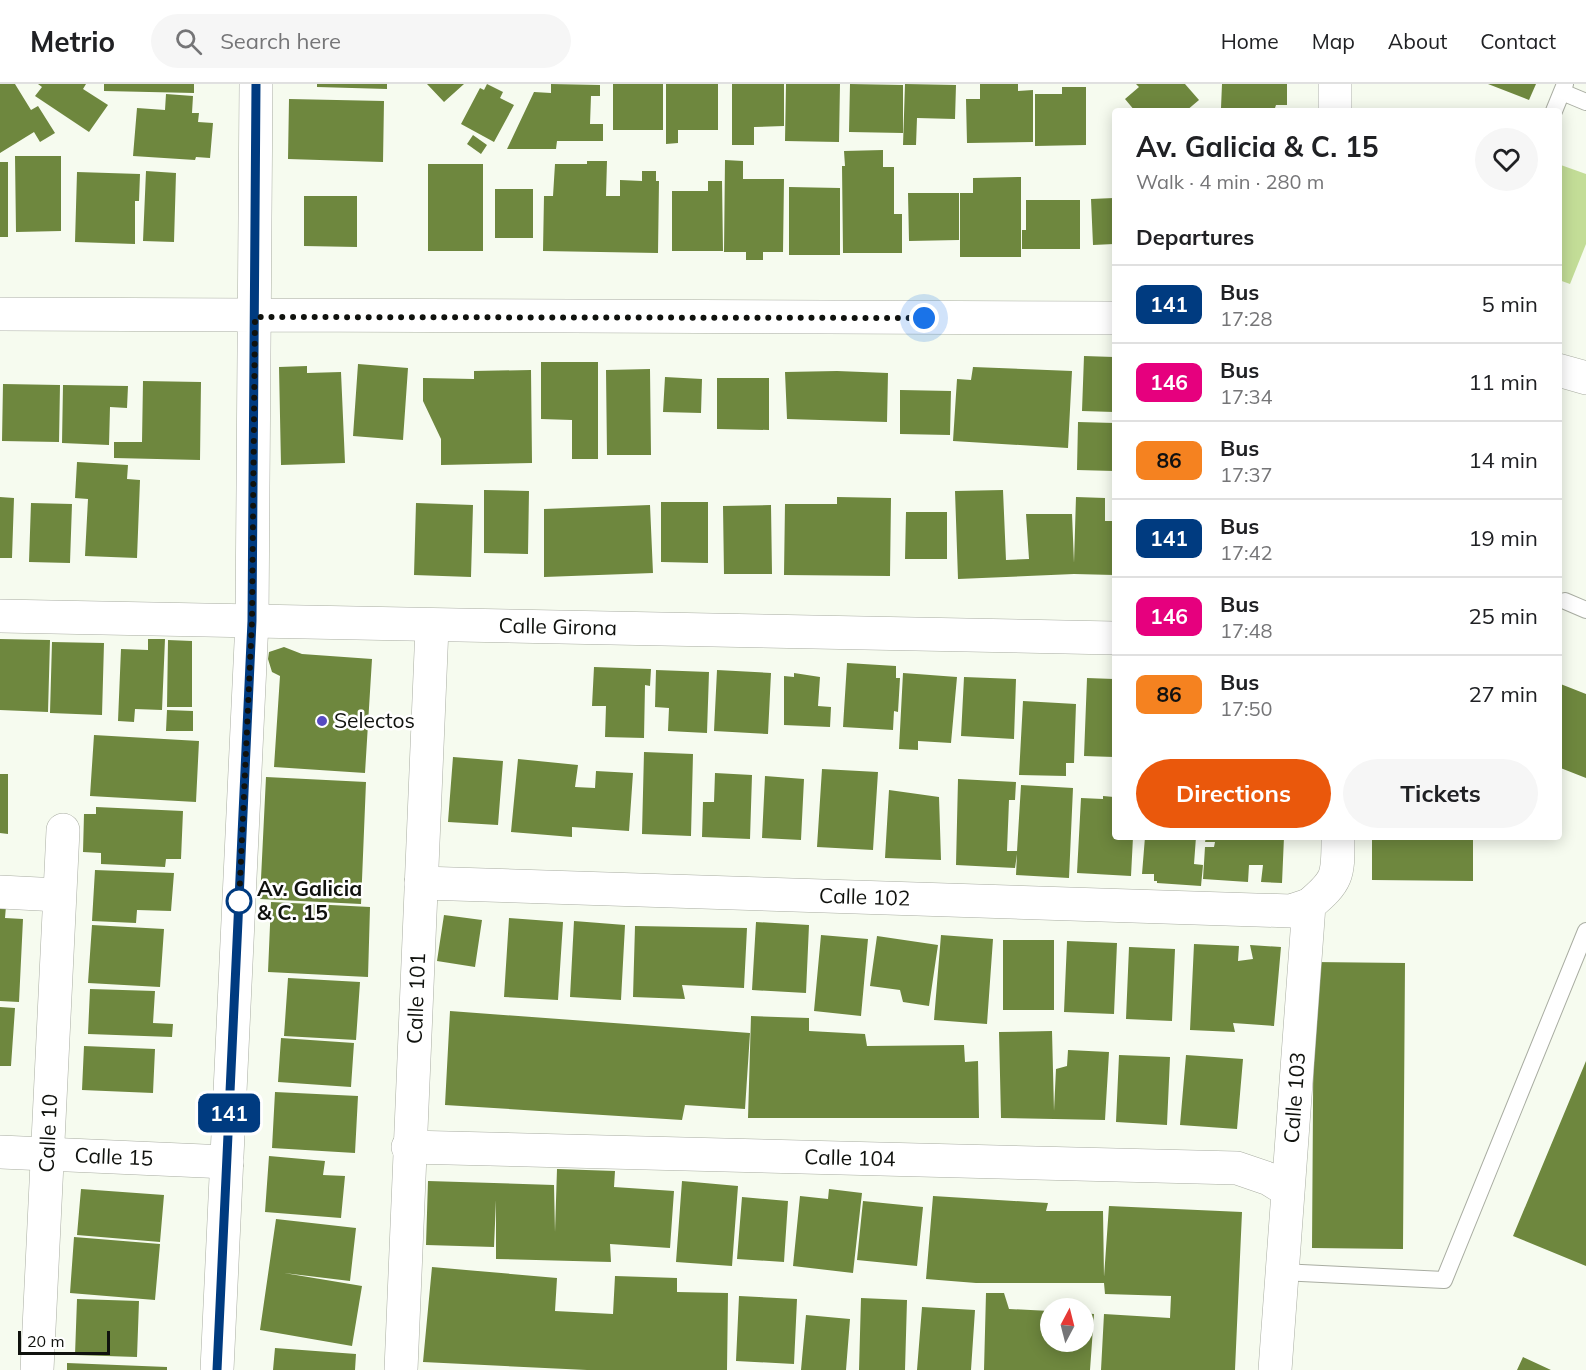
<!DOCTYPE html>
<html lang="en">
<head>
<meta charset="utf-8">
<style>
  body { margin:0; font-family:Mulish,sans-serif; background:#f6f6f6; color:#202124; height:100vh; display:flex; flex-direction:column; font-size:22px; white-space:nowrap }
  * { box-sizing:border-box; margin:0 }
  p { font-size:20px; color:#757577 }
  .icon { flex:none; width:33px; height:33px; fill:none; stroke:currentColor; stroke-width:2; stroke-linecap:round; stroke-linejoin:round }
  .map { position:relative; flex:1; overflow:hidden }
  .side { position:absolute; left:1112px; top:24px; width:450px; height:732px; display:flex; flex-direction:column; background:#fff; border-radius:6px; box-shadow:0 3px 15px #0003 }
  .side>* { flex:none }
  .badge { padding:0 12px; border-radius:9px; font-size:21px; line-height:39px }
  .needle { width:39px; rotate:7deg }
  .fabs { position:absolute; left:1040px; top:1214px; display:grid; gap:12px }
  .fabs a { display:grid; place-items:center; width:54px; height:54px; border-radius:50%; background:#fff; box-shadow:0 3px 15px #0003; font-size:30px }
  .scale { position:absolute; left:18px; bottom:15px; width:92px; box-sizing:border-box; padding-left:6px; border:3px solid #10120e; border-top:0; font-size:16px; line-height:21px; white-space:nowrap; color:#10120e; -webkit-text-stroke:4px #fff; paint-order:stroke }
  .you { position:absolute; width:30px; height:30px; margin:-15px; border:4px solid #fff; border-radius:50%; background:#1a73e8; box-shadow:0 0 0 9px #1a73e833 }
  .map>.badge { position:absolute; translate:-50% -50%; box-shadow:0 0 0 3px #fff }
  h2 { padding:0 24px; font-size:22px; line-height:54px }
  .round { display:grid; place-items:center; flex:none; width:63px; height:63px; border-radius:32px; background:#f6f6f6 }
  .summary { display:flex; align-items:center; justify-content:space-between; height:102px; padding:0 24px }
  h1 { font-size:28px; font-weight:700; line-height:45px }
  .cta { display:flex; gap:12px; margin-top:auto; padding:12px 24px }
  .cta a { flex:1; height:69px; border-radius:36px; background:#ea580c; color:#fff; font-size:24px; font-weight:700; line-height:69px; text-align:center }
  .cta a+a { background:#f6f6f6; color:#202124 }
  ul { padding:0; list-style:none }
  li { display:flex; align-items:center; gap:18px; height:78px; padding:0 24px; border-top:2px solid #e0e0e0 }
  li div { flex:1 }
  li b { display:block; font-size:22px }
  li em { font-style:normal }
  li .badge { min-width:66px; font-weight:700; text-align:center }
  header { display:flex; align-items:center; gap:36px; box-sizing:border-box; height:84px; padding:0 30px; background:#fff; border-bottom:2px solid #e0e0e0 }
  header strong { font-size:28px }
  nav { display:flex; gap:33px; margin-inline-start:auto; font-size:21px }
  .search { width:420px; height:54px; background:#f6f6f6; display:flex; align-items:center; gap:15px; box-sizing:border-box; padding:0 21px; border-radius:33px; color:#757577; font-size:22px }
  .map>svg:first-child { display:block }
  .green { fill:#c3dd97 }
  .building { fill:#6e873e }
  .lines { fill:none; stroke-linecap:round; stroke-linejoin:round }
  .service-casing { stroke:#a9ada2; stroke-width:18 }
  .minor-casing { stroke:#a9ada2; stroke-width:34 }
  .tertiary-casing { stroke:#a9ada2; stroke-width:34 }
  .service { stroke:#fff; stroke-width:16 }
  .minor { stroke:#fff; stroke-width:33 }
  .tertiary { stroke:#fff; stroke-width:33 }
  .line-casing { stroke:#fff; stroke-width:14 }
  .line { stroke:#003b80; stroke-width:9 }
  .walk { stroke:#10120e; stroke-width:6; stroke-dasharray:0 10.8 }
  .poi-dot { fill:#574bc2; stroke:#fff; stroke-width:2 }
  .stop-dot { fill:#fff; stroke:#003b80; stroke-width:3 }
  .labels { text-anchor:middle; stroke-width:5; stroke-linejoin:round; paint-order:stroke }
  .street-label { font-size:21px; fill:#10120e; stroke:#fff }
  .poi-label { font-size:21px; fill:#10120e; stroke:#fff; text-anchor:start }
  .stop-label { font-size:21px; font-weight:bold; fill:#10120e; stroke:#fff; text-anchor:start }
</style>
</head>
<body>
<header>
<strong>Metrio</strong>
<div class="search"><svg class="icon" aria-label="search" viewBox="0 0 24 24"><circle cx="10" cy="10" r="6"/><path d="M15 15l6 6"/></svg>Search here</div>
<nav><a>Home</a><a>Map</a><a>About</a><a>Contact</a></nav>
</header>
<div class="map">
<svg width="1586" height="1286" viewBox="0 0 1586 1286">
  <rect width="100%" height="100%" fill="#f6fbef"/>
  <path class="green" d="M1558,80L1586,90V160L1570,200L1559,196Z"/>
  <path class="building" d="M0,0H15L31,26L38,22L55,49L40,58L34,48L0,69Z
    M38,0H86L83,5L108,21L89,48L35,12L42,3Z
    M104,0H194V9L104,7Z
    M317,0H387V5L317,3Z
    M427,0H464L444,18Z
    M487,0L503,8L500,14L514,21L494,58L461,40L480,4L484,6Z
    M551,0L600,1V12H591L590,40H603V57H557L556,65H507L534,8L551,9Z
    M613,0H663V46H613Z
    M666,0H718V46H678V59L666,60Z
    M732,0H784V42L754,43V61H732Z
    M786,0H840L839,58L785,57Z
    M850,0L903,1V49L849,48Z
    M905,0L956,1L955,35L917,34L916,61H903Z
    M980,0H1018V7L1033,6V58L967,59L966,15H980Z
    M1136,0H1185L1199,16L1186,27H1135L1125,15L1139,3Z
    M1222,0H1287V21H1276L1275,24H1221Z
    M1488,0H1536L1529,16Z
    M1062,3H1086V61L1035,62V10H1062Z
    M166,10L193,12L192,29H199L198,38L213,39L210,74L196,73L195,76L133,72L137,24L165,26Z
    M289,15L384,17L383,78L288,75Z
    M473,51L487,61L481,70L467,60Z
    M883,66V83H894V130H902V169H843L842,82H845L844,67Z
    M15,72H61V147L16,148Z
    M725,76L743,77V95H784L783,168H763V176H746V168H724Z
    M587,77H607L606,112H620V96L642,97V87H656V97H659L658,169L543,167L544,112H553L555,80H587Z
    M0,78H8V153H0Z
    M428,80H483V167H428Z
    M146,87L176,89L174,158L143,157Z
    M77,88L140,90L139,117H135V160L75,158Z
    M1021,93V173H960V109H973V94Z
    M708,97H722L723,167H672V107H708Z
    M789,103L840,104V171H789Z
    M495,105H533V154H495Z
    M908,109H959V156L909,157Z
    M304,112H357V163L304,162Z
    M1114,114V160L1093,161L1091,115Z
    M1026,116H1080V165H1022V146H1026Z
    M1084,272L1114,273V328L1082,327Z
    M541,278H598V375H572V336L541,335Z
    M358,280L408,284L403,356L353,352Z
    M307,282V289L341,288L345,379L281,381L279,283Z
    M973,283L1072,287L1068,364L953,357L957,295L971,296Z
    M650,285L651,371H607L606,286Z
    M531,286L532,379L441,381V355L423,317V294L474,295V287Z
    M837,287L888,289L887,338L787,335L785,288Z
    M665,293L702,295L701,329L663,328Z
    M717,294H769V346L717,345Z
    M143,297L201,298L200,376L114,374V358H142Z
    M3,300L60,301L59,358L2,357Z
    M63,301L128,302L127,324L110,323L109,361L62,359Z
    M900,306L951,307L950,351L900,350Z
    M1078,338L1114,339V387L1077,386Z
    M77,378L128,381L127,395L140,396L137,474L85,472L88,415L75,414Z
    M484,406L529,407L528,470L484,469Z
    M1003,406L1006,476L1029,475L1026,430H1072L1074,479L1076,413L1105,414V437H1114V491L1074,490L958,495L955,407Z
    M0,413L14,414L12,474H0Z
    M837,413L891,414L890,492L784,491L785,420H837Z
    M661,418H708V479L661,478Z
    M31,419L72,420L70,479L29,478Z
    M416,419L473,421L471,493L414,491Z
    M650,421L653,489L544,493V425Z
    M771,421L772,490H724L723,422Z
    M906,428H947V475H905Z
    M0,555L50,556L48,628L0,626Z
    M148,555H165L162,626L135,625L134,638L118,637L121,565L148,566Z
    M168,556L192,557V623H167Z
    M52,558L104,559L102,631L50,629Z
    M284,563L302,570L372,575L365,689L274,683L280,592L272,588L268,575L269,568Z
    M847,579L896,582V594H900L898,628L894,627L893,646L843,643Z
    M594,583L651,585L650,602L645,601L644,654L605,653L606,622H592Z
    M656,586L709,588L707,649L668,647L669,624L655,623Z
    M717,586L771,589L768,650L714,647Z
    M794,589L820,593L818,622L831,623L830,643L784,641V592L794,593Z
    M903,589L957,593L951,659L918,657V666L899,665Z
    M964,593L1016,595L1014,655L961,652Z
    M1087,594L1114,595V673L1084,672Z
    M1558,599L1586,610V694L1558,683Z
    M1023,617L1076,620L1074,679H1066V692L1019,691Z
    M167,626L193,627V647H166Z
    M94,651L199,657L196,718L90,712Z
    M644,668L693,670L691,752L642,750Z
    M453,673L503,677L498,741L448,738Z
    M518,675L578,681L575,703L595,704L596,687L633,689L629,747L572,743V753L511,748Z
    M822,685L878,688L873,766L817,763Z
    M715,689L752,691L750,755L702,753L703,718H714Z
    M0,690H8V750L0,749Z
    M765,692L804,695L801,756L762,754Z
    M266,693L366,698L361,820L260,815Z
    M958,695L1016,698L1015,716H1009L1007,767H1017L1021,701L1073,704L1069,794L1016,791L1017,770L1015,784L956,781Z
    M889,706L939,713L941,776L885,774Z
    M1103,712L1114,713V753H1133L1131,792L1077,789L1081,714L1103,715Z
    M96,723L183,727L181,775H166L165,783L101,780V769L83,768L84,730H96Z
    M1145,753H1196L1194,780L1203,781L1201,802L1157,799V797H1154V790H1142Z
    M1206,753H1284L1282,799L1261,798L1263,781H1249L1248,798L1203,795L1205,763H1214L1215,758H1205Z
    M1372,753H1473V797L1372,796Z
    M95,786L174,789L171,827L137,826L136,839L92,837Z
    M271,818L370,823L368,893L268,888Z
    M0,822H6L5,834L23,835L19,918L0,917Z
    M444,831L482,836L475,883L437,877Z
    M509,834L563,838L558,916L504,913Z
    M574,837L625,841L621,916L570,913Z
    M756,838L809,841L806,909L752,906Z
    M92,841L164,845L160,903L88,899Z
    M635,842L747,844L744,904L682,901L685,915L633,913Z
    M821,851L868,855L861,932L814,927Z
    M941,851L993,855L987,940L934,936Z
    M877,852L938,861L929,922L903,918L900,906L870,902Z
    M1003,856H1054V926H1003Z
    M1067,857L1117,859L1114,930L1064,928Z
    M1194,860L1239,862L1238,877L1253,875L1250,861L1281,863L1274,942L1233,939L1235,948L1190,946Z
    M1129,863L1175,865L1172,937L1126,935Z
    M1314,878L1405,879L1403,1165L1312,1164Z
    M288,894L360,898L356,956L284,952Z
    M90,905L155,907L153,939L173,940L172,953L88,950Z
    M0,923L15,924L11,982H0Z
    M450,927L750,949L745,1025L685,1021L682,1036L445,1021Z
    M751,932L809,934V947L865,950L867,962L964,961L965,978L978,977L979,1034H748Z
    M1052,947L1054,1027L1056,985L1067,982L1068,966L1109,968L1105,1036L1001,1034L999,948Z
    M281,954L354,959L351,1003L278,998Z
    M84,962L155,965L153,1009L82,1006Z
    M1119,971L1170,973L1167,1041L1116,1038Z
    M1186,971L1243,975L1237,1045L1180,1041Z
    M1586,977V1182L1513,1152Z
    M275,1008L358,1012L355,1069L272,1064Z
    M269,1072L325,1077L323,1091L345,1092L341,1134L265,1128Z
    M557,1085L615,1087L614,1103L674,1107L670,1164L610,1160L611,1178L496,1175V1116L494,1163L426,1161L428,1097L554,1101L555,1148Z
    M682,1097L738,1102L732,1182L676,1178Z
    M81,1105L164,1111L160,1158L77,1151Z
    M829,1105L862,1109L853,1189L793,1182L800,1112L828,1115Z
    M933,1112L1048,1119L1046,1127H1103L1104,1193L1109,1122L1242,1128L1235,1286H1101L1104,1230L1170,1234L1171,1212L1105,1210L1104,1199H976L926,1195Z
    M742,1113L788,1117L784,1178L737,1175Z
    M863,1117L923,1123L917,1182L857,1176Z
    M276,1135L356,1144L350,1197L284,1189L362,1202L352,1262L260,1246Z
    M74,1153L160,1160L155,1216L70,1209Z
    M432,1183L557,1194L555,1227L613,1230L615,1192L677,1194V1208L728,1209L727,1286H587L423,1278Z
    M986,1209H1004L1009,1225L1050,1227V1257H1083V1229L1094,1230L1090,1286H984Z
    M739,1212L797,1215L794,1280L736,1277Z
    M861,1214L907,1216L905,1286H859Z
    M77,1215L139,1217L137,1273L75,1271Z
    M922,1223L975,1226L971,1286H917Z
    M806,1231L850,1235L846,1286H801Z
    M275,1264L356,1270L355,1286H273Z
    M1523,1273L1551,1286H1517Z
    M67,1279L167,1283V1286H67Z"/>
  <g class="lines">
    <defs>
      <path id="service" d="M1562,8L1586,18
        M1554,27L1565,0
        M1565,517L1586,526
        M1281,1188L1444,1196L1586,847"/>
      <g id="minor">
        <path d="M1335,0V27"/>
        <path id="s1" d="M0,532L1114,554"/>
        <path id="s2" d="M421,799L1291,827L1309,821"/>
        <path d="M0,808L59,811"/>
        <path id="s3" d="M408,1063L1237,1084L1269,1095L1287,1106"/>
        <path id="s4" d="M0,1068L227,1078"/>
        <path id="s5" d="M37,1286L63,746"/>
        <path id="s6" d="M401,1286L432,543"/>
        <path id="s7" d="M1275,1286L1309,821C1339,796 1338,791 1338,753"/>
      </g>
      <path id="tertiary" d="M0,230L1114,234
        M1558,286L1586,294
        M217,1286L252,537L256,0"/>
    </defs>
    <use href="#service" class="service-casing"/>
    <use href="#minor" class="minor-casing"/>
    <use href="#tertiary" class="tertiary-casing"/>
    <use href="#service" class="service"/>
    <use href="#minor" class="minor"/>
    <use href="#tertiary" class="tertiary"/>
  </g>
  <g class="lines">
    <defs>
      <path id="line" d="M217,1286L252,537L256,0"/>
    </defs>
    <use href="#line" class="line-casing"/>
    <use href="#line" class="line"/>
    <path class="walk" d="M239,817V819L252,537L255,233L924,234"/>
  </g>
  <circle class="poi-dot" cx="322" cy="637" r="6"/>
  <circle class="stop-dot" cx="239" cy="817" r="12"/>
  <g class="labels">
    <g class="street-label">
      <text dy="7" stroke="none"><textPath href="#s1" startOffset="558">Calle Girona</textPath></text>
      <text dy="7" stroke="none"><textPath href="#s2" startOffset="444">Calle 102</textPath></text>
      <text dy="7" stroke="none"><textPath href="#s6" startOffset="372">Calle 101</textPath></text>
      <text dy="7" stroke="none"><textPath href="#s7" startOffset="273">Calle 103</textPath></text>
      <text dy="7" stroke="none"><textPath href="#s5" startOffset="237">Calle 10</textPath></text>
      <text dy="7" stroke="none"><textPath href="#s4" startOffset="114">Calle 15</textPath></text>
      <text dy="7" stroke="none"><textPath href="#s3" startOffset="442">Calle 104</textPath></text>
    </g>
    <g class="poi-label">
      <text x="334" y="644">Selectos</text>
    </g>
    <g class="stop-label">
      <text x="257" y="812">Av. Galicia<tspan x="257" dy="24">&amp; C. 15</tspan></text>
    </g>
  </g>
</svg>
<div class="fabs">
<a><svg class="needle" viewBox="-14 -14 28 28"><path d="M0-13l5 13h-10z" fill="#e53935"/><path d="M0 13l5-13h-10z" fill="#757577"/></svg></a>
</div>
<div class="scale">20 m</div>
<div class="you" style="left:924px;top:234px"></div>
<b class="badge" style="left:229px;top:1029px;background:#003b80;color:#fff">141</b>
<section class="side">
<div class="summary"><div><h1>Av. Galicia &amp; C. 15</h1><p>Walk · 4 min · 280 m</p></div><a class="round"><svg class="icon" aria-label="heart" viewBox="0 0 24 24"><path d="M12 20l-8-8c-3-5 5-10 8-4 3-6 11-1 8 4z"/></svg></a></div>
<h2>Departures</h2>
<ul>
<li><span class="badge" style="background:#003b80;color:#fff">141</span><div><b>Bus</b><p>17:28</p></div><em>5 min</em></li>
<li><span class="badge" style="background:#e6007e;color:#fff">146</span><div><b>Bus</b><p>17:34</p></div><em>11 min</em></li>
<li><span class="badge" style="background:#f58220;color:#111">86</span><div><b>Bus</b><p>17:37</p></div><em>14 min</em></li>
<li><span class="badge" style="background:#003b80;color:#fff">141</span><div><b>Bus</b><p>17:42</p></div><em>19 min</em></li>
<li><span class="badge" style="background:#e6007e;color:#fff">146</span><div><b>Bus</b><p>17:48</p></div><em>25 min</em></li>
<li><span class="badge" style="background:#f58220;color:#111">86</span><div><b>Bus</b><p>17:50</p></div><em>27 min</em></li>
</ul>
<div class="cta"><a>Directions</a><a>Tickets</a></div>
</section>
</div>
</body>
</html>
